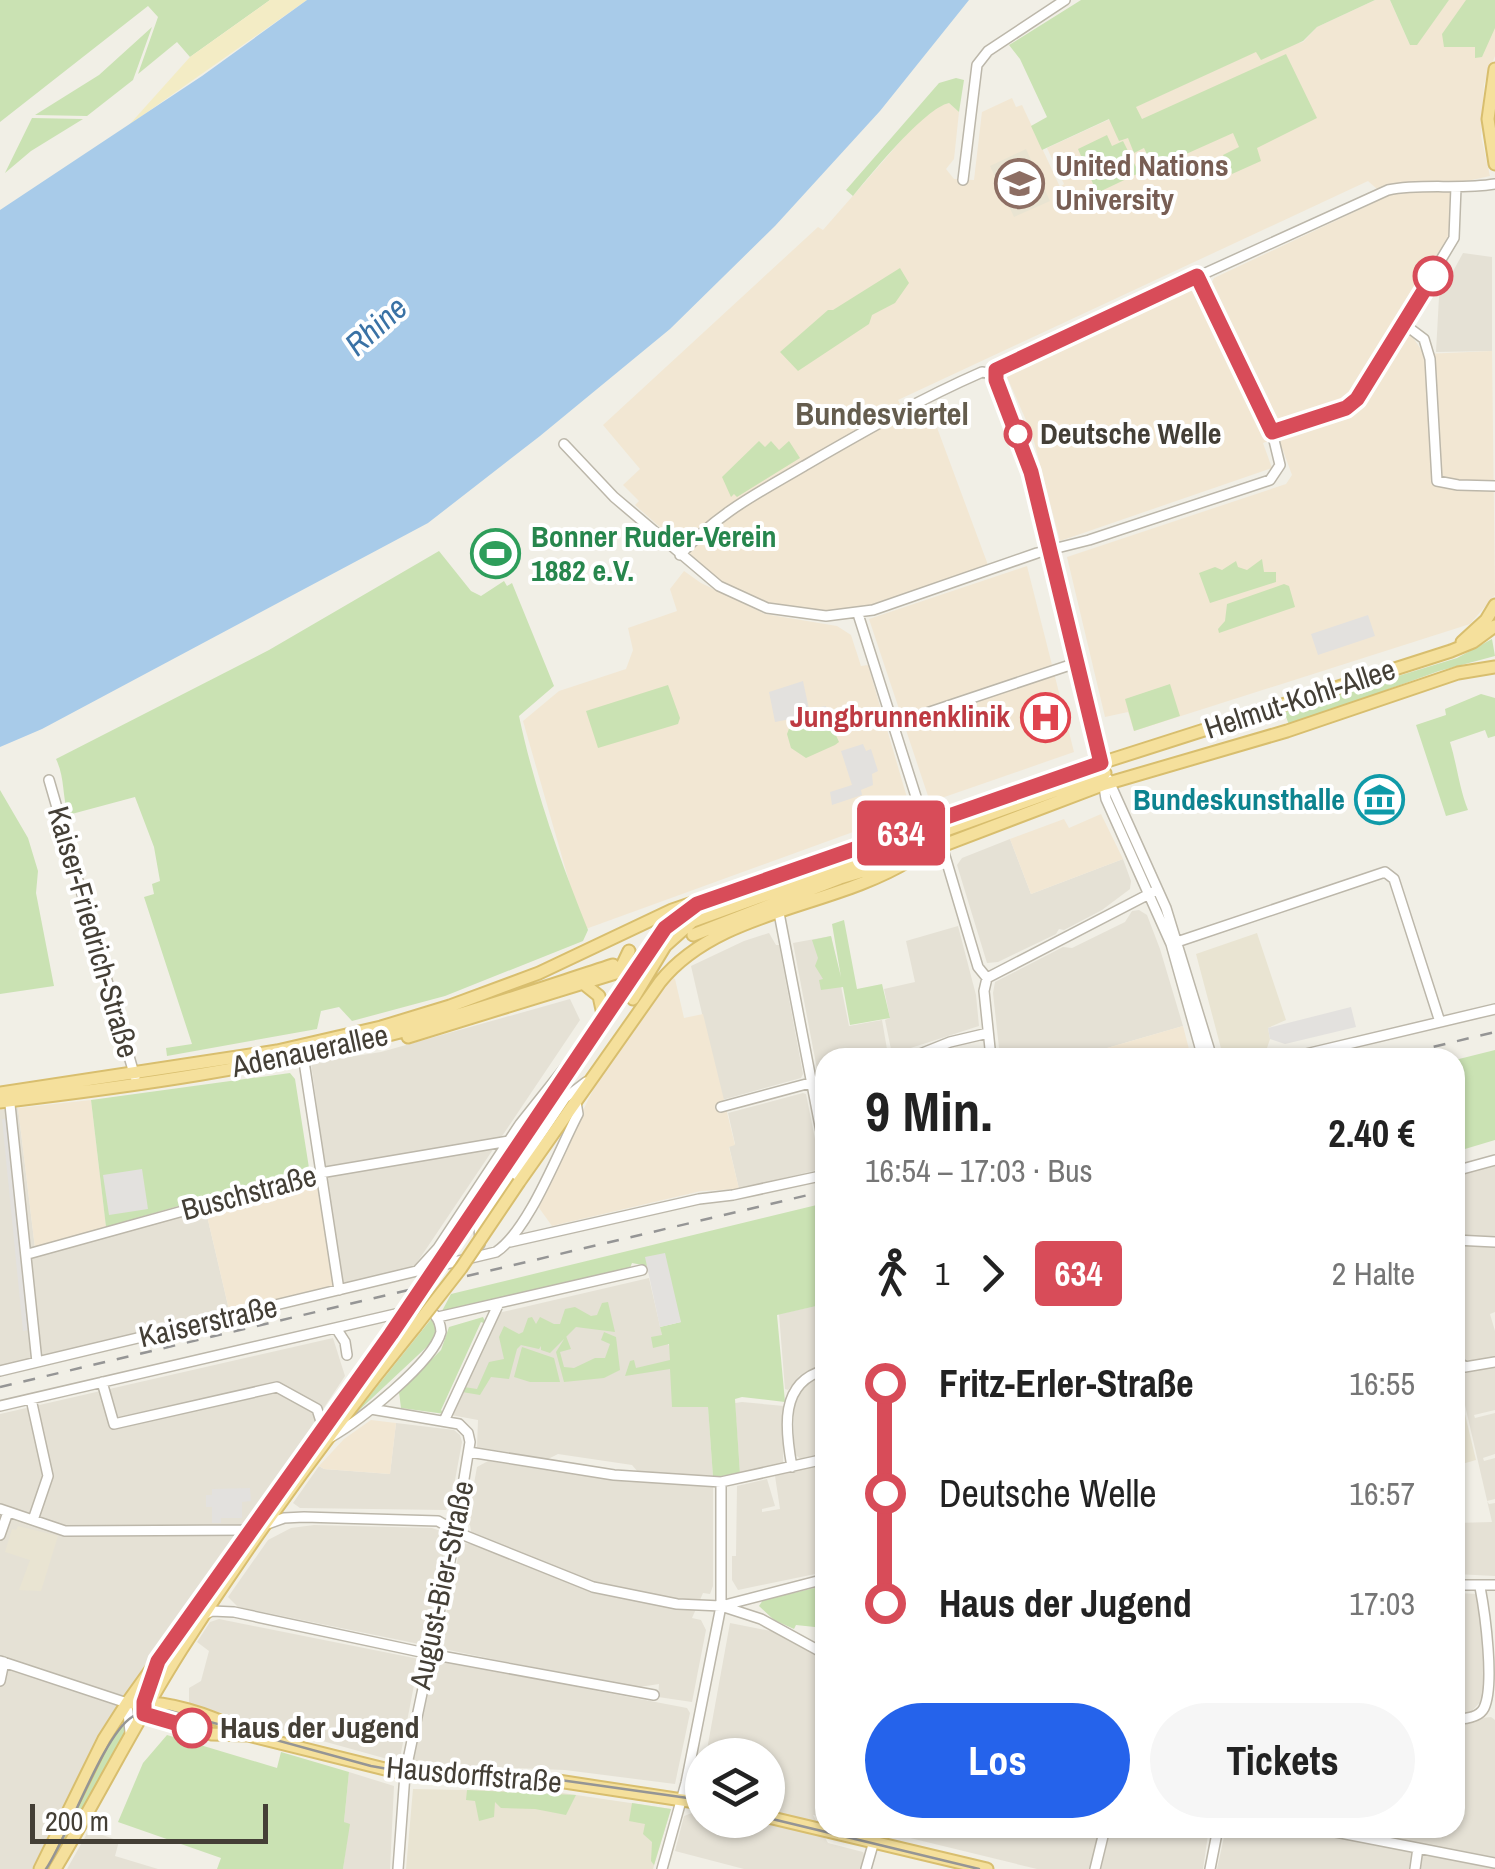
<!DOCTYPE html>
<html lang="de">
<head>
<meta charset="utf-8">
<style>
  body { margin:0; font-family:"Archivo Narrow",sans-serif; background:#f6f6f6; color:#222; height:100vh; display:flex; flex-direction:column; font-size:38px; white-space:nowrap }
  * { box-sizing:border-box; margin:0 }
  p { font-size:32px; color:#767676 }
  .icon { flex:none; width:55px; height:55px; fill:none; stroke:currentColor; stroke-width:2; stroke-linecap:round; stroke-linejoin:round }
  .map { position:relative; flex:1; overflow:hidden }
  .drawer { position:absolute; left:815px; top:1048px; width:650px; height:790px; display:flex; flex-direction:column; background:#fff; border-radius:30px; box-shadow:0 2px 8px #0004 }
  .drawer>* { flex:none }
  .badge { padding:0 20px; border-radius:8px; font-size:35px; line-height:65px }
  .tools { position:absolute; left:685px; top:1738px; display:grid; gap:20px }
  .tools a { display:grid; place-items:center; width:100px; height:100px; border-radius:50%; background:#fff; box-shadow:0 2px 8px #0004; font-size:50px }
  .scale { position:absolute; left:30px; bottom:25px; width:238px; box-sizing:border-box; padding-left:10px; border:5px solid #443f36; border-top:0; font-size:28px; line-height:35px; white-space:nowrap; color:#443f36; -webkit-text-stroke:8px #fff; paint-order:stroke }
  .map>.badge { position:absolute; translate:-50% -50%; box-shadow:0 0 0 5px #fff }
  .legs { display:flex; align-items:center; gap:15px; height:110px; padding:0 50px; font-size:32px }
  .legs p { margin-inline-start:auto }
  .summary { display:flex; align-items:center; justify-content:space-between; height:170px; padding:0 50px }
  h1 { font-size:55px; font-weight:800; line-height:75px }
  .button { display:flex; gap:20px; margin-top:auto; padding:20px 50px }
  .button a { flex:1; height:115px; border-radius:60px; background:#2563eb; color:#fff; font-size:40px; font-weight:800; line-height:115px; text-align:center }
  .button a+a { background:#f6f6f6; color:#222 }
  ul { padding:0 50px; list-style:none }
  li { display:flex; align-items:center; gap:35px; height:110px; font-size:38px }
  li i { display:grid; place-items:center; width:15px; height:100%; margin:0 12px; background:currentColor }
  li i::after { content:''; width:25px; height:25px; margin:-12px; border:8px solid; border-radius:50%; background:#fff }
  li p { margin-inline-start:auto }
  li:first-child i { background:linear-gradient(#0000 50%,currentColor 0) }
  li:last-child i { background:linear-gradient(currentColor 50%,#0000 0) }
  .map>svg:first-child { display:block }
  .residential { fill:#e5e1d5 }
  .commercial { fill:#f2e7d3 }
  .education { fill:#e9e4d2 }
  .green { fill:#cae2b3 }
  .sand { fill:#f3ecc5 }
  .parking { fill:#e3e1de }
  .water { fill:#a8cbe9 }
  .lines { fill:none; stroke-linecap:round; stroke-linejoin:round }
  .minor-casing { stroke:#bcb7aa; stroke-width:12 }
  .major-casing { stroke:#d8be6e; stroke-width:15 }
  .minor { stroke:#fff; stroke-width:9 }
  .major { stroke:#f5e09c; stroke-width:11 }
  .tram { stroke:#959595; stroke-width:2.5 }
  .rail { stroke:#959595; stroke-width:2.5; stroke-dasharray:12 12; stroke-linecap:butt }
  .major-bridge-casing { stroke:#d8be6e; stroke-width:15; stroke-linecap:butt }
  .major-bridge { stroke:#f5e09c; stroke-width:11 }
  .line-1-casing { stroke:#fff; stroke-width:22 }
  .line-1 { stroke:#d84c59; stroke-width:15 }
  .stop-1-dot { fill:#fff; stroke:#d84c59; stroke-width:5 }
  .labels { text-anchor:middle; stroke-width:8; stroke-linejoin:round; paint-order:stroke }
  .education-label { font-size:30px; font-weight:bold; fill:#785e54; stroke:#fff; text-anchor:start }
  .stop-label { font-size:30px; font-weight:bold; fill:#443f36; stroke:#fff; text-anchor:start }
  .leisure-label { font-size:30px; font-weight:bold; fill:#27864d; stroke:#fff; text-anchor:start }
  .street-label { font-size:30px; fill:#443f36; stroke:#fff }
  .health-label { font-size:30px; font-weight:bold; fill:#be3a42; stroke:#fff; text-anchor:end }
  .culture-label { font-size:30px; font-weight:bold; fill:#0d838f; stroke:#fff; text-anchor:end }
  .water-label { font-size:32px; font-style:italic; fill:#3a72a5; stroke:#fff }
  .neighbourhood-label { font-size:32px; font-weight:bold; fill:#655d4e; stroke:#fff }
</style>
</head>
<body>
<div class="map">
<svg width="1495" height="1869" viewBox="0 0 1495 1869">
  <rect width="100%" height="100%" fill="#f1efe6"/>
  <path class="residential" d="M1463,253L1492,257V351L1436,352L1439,297Z
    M1010,839L1031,894L1123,859L1131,881L1130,889L1102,910L1064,930L1059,929L1056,934L998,962L987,963L957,865L962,858Z
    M1139,910L1147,915L1160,949L1183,1026L1076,1057H1000L993,993L995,982L1063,947L1072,948L1125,922L1132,911Z
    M958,926L976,995L979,1026L892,1054L885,1020L890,1018L884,989L915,982L906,941Z
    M769,933L776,945H779L803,1074L801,1078L722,1100L691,966L744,941Z
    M831,936L849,1026L882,1020L888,1055L825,1058V1072H821L817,1069L793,943Z
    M570,999L580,1020L414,1267L341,1284L311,1063L381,1052Z
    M803,1093L806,1094L821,1169L739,1189L729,1146L735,1144L728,1113Z
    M18,1108L35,1248L204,1203L230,1314L0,1368V1110Z
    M1495,1162V1237L1455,1236V1173Z
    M1455,1245L1495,1247V1312L1490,1314L1495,1331V1360L1472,1364L1462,1362L1455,1354Z
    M649,1278L662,1335L708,1406L713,1477L638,1472L632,1465L558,1454L548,1459L477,1447L478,1420L451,1415L498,1313Z
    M825,1304V1365L800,1375L788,1390L785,1389L779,1314Z
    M333,1338L345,1376L229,1551L107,1724L32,1869H0V1414Z
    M1495,1366V1410L1474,1415L1475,1418L1495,1413V1454L1483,1458L1484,1461L1495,1458V1499L1487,1501L1489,1504L1495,1503V1576L1455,1574V1523L1492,1522L1458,1375Z
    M825,1375V1454L801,1459L794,1454V1402L800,1388L809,1381Z
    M742,1402L784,1406L783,1463L740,1474L735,1403Z
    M396,1423L454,1430L460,1435L462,1442L451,1502L446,1510L300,1508L293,1503L319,1466L324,1469L390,1474Z
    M488,1461L605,1479L713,1487V1586L710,1594L703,1593L692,1618L701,1620L706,1630L692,1702L658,1697L659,1684L633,1688L439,1648L461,1543L473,1544L470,1525L462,1522L467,1498L473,1489L477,1467Z
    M825,1464V1572L738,1590L732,1580V1556H736L737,1486L767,1479L775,1506L762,1509V1512L780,1509L775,1476Z
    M314,1525L432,1528L444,1532L447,1539L424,1642L419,1644L238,1607L228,1597L268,1540L291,1528Z
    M1455,1593L1478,1594L1486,1642L1482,1700L1472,1711L1455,1714Z
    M219,1619L419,1659L400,1758L391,1760L189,1704V1688L201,1681L209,1651L197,1642L210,1622Z
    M730,1623L771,1631L825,1660V1816L813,1815L828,1843L863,1852L865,1856L862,1869H744L675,1851L684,1816L692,1813L702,1768V1820H768V1755H706Z
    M445,1662L687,1708L690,1713L675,1784L565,1770L416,1764L413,1761L434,1665Z
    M1491,1717L1495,1720V1862L1488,1866L1495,1869H1217L1226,1828H1455V1721Z
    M349,1772L394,1786L390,1869H343L349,1825L344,1822Z
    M869,1828H1100L1090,1869H1037Z
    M1111,1828H1209L1203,1869H1101Z
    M89,1830L119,1841L115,1856L158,1869H67Z"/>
  <path class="commercial" d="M1375,0H1390L1410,45H1416L1449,0H1495V56L1484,84L1481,136L1490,176L1454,184L1453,228L1400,326L1410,333L1424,354L1492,351L1495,595L1470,624L1134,731L1128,712L1105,717L1067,557L1286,484L1292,475L1278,437L1263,443L1272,468L1060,541L1032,434L1007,377L1011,371L1192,287L1242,389L1256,384L1211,284L1214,278L1386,197L1368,181L898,400L906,416L929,406L988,565L865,609L808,611L767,603L726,586L635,505L639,501L623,485L640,469L603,425L818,227L823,230L913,127L939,105L949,103L959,112L954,159L946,169L954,179L974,180L982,112L1012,98L1016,107L1022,105L1060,187L1064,184L1047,148L1110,119L1119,140L1128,137L1135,152L1144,148L1135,107L1257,51L1303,42L1317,27Z
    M1027,566L1074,752L930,802L869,619Z
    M684,571L701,583L765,614L837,626L851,635L861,666L868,665L911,811L583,930L523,721L559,691L626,669L633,650L628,628L677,611L670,589Z
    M1101,814L1123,859L1031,894L1010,839L1064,819L1069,828Z
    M669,976L675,979L684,1018L703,1014L735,1145L729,1147L739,1189L701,1191L552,1226L537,1205L593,1090Z
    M1183,1026L1191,1057H1076Z
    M91,1100L106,1227L35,1248L18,1108Z
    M316,1169L333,1286L230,1314L204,1203Z
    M371,1420L396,1423L390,1474L324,1469L319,1466L344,1439Z"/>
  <path class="education" d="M1026,149L1050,201L1014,217L990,166Z
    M1257,933L1286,1020L1268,1028L1270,1039L1265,1054L1232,1057L1222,1052L1196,954Z
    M1455,1373L1476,1460L1455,1466Z
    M18,1526L58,1536L41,1591L19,1590L30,1560L5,1552L12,1529L16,1530Z
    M413,1789L556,1792L671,1809L653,1869H406Z"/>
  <path class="green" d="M0,0H270L190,57L177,42L138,74L158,17L148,6L0,122Z
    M1081,0H1375L1317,27L1303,41L1261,60L1256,52L1136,107L1142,119L1286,54L1317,118L1257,148L1261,161L1232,174L1223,155L1239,147L1233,133L1157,167L1151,163L1144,148L1134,153L1128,138L1119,141L1109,119L1042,150L1031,126L1047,117L1020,59L1009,45Z
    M1390,0H1449L1417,45H1410Z
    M1466,0H1495V28L1482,57L1475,58V47H1444L1442,34Z
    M152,27L133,80L87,116L35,115L99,75Z
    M956,78L964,80L959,112L949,103C925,108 872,173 853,196L846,190L939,83Z
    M32,118L83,119L31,151L5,173Z
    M1107,135L1112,146L1123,141L1139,173L1097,193L1078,149Z
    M900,268L909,283L895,303L872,315L869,324L798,371L780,352L828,310H833Z
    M759,441L765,447L771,441L779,450L789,441L800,458L737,497L734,494L731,497L722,477Z
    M439,551L471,591L481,596L504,581L507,586L512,583L554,686L519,716C535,791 560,860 588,930L583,941L445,996L352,1021L339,1007L321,1011L317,1029L167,1056L166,1048L192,1044L144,897L154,894L152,884L160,881L154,847L135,797L68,815C62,794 65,778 56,759L269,650Z
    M1262,559L1264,572H1276V582L1210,603L1199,573L1215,567L1222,570L1236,561L1238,567L1247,570Z
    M1284,584L1289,586L1295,607L1219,633L1218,629L1225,621L1227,604Z
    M1492,639L1495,656L1439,671L1289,725L1284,711L1457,658Z
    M1170,684L1180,716L1134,731L1125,699Z
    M668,685L680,718L678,724L598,748L586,711Z
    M1481,694L1495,698V736L1488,738L1485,730L1450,742C1457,765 1459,787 1468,810L1446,816L1416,725L1446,715L1445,709Z
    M829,720L839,742L835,745L806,758L791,748L787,734L790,726Z
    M0,790L28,838L38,871L36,893L54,986L0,994Z
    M844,920L857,989L882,984L890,1018L850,1025L843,987L821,990L819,980L823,979L815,966L818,958L812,940L831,936L841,977L832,924Z
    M1495,1050V1140L1455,1152V1060Z
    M290,1073L295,1079L309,1168L106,1227L91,1100Z
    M825,1203V1304L777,1315L785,1402L742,1397L735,1399L740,1474L713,1477L708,1407H672L670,1369L625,1376L630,1361L634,1360L636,1368L670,1360L669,1344L653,1348L651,1337L662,1335L660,1327L681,1322L647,1266L632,1263L630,1268L442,1311L451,1294Z
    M608,1302L615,1332L576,1327L550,1353L541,1350V1346L539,1349L521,1345L517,1349L509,1379L491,1377L480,1395L462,1392L464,1387L477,1389L489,1362L504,1359L499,1337L504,1326L519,1334L523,1332L528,1318L532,1317L536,1324L540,1317L554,1324H560L565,1309L575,1307L591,1316L597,1315L602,1303Z
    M483,1317L486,1324L481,1322L441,1410L445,1414L401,1408L399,1392L441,1350L449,1327Z
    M432,1318L436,1329L432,1342L355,1414Z
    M604,1332L616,1337L620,1370L604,1378L564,1382L556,1352L566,1336L571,1349L560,1352L564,1367L574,1368L595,1358H605L610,1344L601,1340Z
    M522,1347L554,1358L560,1382H530L514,1377Z
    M819,1587L824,1628L796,1625L794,1629L774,1620L759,1606L763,1600Z
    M118,1725L125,1726L127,1731L56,1862L51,1864L48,1862Z
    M167,1735L277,1768L281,1752L349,1772L344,1822L350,1824L343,1869H217L221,1858L118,1822L143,1763Z
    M467,1790L576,1795L566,1815L535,1809L501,1808L495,1802L494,1817L479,1821L475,1801L466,1800Z
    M632,1803L671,1809L654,1865L651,1861L652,1842L643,1834L645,1824L629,1821Z"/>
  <path class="sand" d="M270,0H307L129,125L190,57Z"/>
  <path class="parking" d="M1368,615L1375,636L1318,655L1311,634Z
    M803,681L809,709L826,706L827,712L775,722L769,692Z
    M863,744L866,751L871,749L878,771L872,774L873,785L861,790L862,795L832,805L830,792L852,785L841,751Z
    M1351,1007L1356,1027L1285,1044L1270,1039L1268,1028Z
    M9,1118L30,1330L23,1331L2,1119Z
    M142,1169L148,1209L109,1215L103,1175Z
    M665,1253L681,1322L660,1327L645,1257Z
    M250,1488L251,1501L242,1502V1518H221V1523H212V1507H206V1495H212V1489Z"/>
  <path class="water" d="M307,0H969L880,111L775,226L670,329L540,436L428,523L42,729L0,747V210L202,76Z"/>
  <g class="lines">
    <defs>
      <path id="minor" d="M963,180L977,65L988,51L1065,0
        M1404,324L1424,339L1430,359L1437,481L1458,485L1495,486
        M995,374L1031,472L1098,749L1106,799L1171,944L1203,1058
        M995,374L999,367L1388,190C1423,183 1459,190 1495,184
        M1272,432L1346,408L1357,399L1454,238L1456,187
        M564,444L614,497L719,586L767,608L826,616L873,610L1037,553L1089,540L1270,480L1280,465L1272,432L1197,275
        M680,555C716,514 758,493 804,466C863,432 920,399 982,372L995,374
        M858,614L925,825
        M894,724L1076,663
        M1108,779L1166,908L1212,1058
        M49,780L135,1077
        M942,846L978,967L987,978L984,991L991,1058
        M779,913L825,1152
        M1171,944L1385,872L1394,879L1440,1022
        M987,978L1153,892
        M303,1055L339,1290
        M910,1058L950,1042L988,1033
        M1289,1058L1495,1009
        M9,1095L37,1362
        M721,1107L825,1079
        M1455,1171L1495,1160
        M1455,1240L1495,1242
        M510,1242L699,1199L733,1195L825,1175
        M480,1244L479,1226L565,1098L586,1082
        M28,1254L320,1173L509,1141
        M418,1270L438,1248L520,1124L567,1065
        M438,1317L642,1270
        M336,1328L345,1342L347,1355
        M1455,1359L1465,1367L1495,1362
        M0,1371L496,1252C529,1230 558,1152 578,1114L576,1102
        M102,1382L114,1424L277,1387L317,1409L323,1428
        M31,1399L48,1476L33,1520
        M0,1406L417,1309C432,1308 440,1317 441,1332C433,1363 359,1421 331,1437
        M371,1409L459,1424L468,1433L470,1442L453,1546L405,1774L398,1869
        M444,1421L499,1303
        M469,1452L614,1475L721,1482L825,1459
        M792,1467C785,1429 779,1382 825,1370
        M0,1509L65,1531L251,1530L284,1518L304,1517L438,1521L461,1534L593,1587L677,1604L721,1606L761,1619L825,1654
        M0,1535L8,1512
        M1455,1585H1495
        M721,1606L825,1579
        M206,1614L212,1611L234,1612L430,1654L654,1695
        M0,1661L127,1703L130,1732
        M0,1681L4,1662
        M1455,1719C1465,1719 1479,1718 1484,1708C1495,1685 1485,1613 1480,1587
        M1315,1828L1495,1863
        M662,1869L686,1783L721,1606V1482
        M866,1869L874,1841
        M1095,1869L1105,1828
        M1210,1869L1218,1828
        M1415,1869L1418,1848"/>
      <path id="major" d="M1495,69L1488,119L1495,164
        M1462,642L1486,620L1495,605
        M693,935L840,878L918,855L1102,785L1287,731L1458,673L1495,667
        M584,984L599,996L604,1019
        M633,999L665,946L693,921L1105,773
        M408,1037L619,972L629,951
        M0,1093L277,1051L381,1027L450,1006L539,973L672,910L1101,763L1451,651L1473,642L1495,626
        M0,1102C134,1086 270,1067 400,1032C472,1012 542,988 613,965
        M519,1182L660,982C719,909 833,908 910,860
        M490,1190L652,944L673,921L694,906
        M127,1703C167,1700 210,1714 245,1733
        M144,1713L212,1734L248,1735L405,1774L558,1781L702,1803
        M768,1817L987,1869
        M40,1869L104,1739L127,1703L391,1334
        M55,1869C98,1797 136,1721 181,1650C252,1538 332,1429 415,1327"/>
    </defs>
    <use href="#minor" class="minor-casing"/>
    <use href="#major" class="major-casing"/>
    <use href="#minor" class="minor"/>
    <use href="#major" class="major"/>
    <path class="tram" d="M768,1818L979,1869
      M46,1869C69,1835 103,1735 132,1717C143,1709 157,1709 170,1711L371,1766L405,1772L546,1778L702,1800"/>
    <path class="rail" d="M1387,1058L1495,1032
      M0,1387L825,1191"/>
    <defs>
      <path id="major-bridge" d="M415,1327L461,1268L519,1182
        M391,1334L490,1190"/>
    </defs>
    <use href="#major-bridge" class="major-bridge-casing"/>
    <use href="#major-bridge" class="major-bridge"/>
  </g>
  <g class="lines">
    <defs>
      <path id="line-1" d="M192,1728L144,1714V1702L158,1661L391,1334L665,928L697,904L1101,763L1031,472L996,380V370L1197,276L1272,432L1346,408L1357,399L1433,276"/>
    </defs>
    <use href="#line-1" class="line-1-casing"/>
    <use href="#line-1" class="line-1"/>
  </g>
  <defs>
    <symbol id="university-ring" viewBox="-11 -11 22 22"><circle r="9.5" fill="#fff" stroke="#8d6e63" stroke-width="1.5"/><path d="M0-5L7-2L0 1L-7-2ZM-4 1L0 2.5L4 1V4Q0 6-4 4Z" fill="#8d6e63"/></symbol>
    <symbol id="stadium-ring" viewBox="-11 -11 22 22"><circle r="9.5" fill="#fff" stroke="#2e9e5b" stroke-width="1.5"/><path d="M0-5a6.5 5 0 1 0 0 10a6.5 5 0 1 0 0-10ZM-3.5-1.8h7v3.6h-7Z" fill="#2e9e5b"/></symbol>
    <symbol id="hospital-ring" viewBox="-11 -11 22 22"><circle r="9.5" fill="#fff" stroke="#e0444e" stroke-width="1.5"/><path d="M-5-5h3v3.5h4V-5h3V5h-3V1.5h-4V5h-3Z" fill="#e0444e"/></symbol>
    <symbol id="museum-ring" viewBox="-11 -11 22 22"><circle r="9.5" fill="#fff" stroke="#0f9aa8" stroke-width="1.5"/><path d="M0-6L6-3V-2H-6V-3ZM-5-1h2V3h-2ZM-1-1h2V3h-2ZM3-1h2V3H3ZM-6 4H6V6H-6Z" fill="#0f9aa8"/></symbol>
  </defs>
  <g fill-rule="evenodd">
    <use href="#university-ring" x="992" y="156" width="55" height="55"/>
    <use href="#stadium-ring" x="468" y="526" width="55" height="55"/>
    <use href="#hospital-ring" x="1018" y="690" width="55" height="55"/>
    <use href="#museum-ring" x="1352" y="772" width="55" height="55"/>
  </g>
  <g class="stop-1-dot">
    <circle cx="1433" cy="276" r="18"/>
    <circle cx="1018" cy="434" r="12"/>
    <circle cx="192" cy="1728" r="18"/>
  </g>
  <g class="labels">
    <g class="education-label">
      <text x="1055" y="176">United Nations<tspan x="1055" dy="34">University</tspan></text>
    </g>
    <g class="stop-label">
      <text x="1040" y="444">Deutsche Welle</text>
      <text x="220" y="1738">Haus der Jugend</text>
    </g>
    <g class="leisure-label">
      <text x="531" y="547">Bonner Ruder-Verein<tspan x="531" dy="34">1882 e.V.</tspan></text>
    </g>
    <g class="street-label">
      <text transform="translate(1300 699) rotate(-18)" y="10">Helmut-Kohl-Allee</text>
      <text transform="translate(93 932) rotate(74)" y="10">Kaiser-Friedrich-Straße</text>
      <text transform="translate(310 1051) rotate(-12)" y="10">Adenauerallee</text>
      <text transform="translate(249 1193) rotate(-15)" y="10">Buschstraße</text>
      <text transform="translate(208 1322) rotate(-13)" y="10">Kaiserstraße</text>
      <text transform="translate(442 1585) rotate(-78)" y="10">August-Bier-Straße</text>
      <text transform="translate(474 1775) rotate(5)" y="10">Hausdorffstraße</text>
    </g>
    <g class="health-label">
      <text x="1010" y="727">Jungbrunnenklinik</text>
    </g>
    <g class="culture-label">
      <text x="1345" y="810">Bundeskunsthalle</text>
    </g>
    <g class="water-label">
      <text transform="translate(376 326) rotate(-42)" y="11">Rhine</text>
    </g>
    <g class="neighbourhood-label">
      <text x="882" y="425">Bundesviertel</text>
    </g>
  </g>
</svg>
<div class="tools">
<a><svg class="icon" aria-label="layers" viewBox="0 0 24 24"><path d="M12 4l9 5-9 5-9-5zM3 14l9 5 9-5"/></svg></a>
</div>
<div class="scale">200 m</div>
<b class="badge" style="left:901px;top:833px;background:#d84c59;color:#fff">634</b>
<section class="drawer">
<div class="summary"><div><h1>9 Min.</h1><p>16:54 – 17:03 · Bus</p></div><b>2.40 €</b></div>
<div class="legs"><svg class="icon" aria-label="walk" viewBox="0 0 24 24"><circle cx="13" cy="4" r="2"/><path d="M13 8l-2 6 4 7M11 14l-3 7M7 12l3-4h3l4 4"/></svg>1<svg class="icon" aria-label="forward" viewBox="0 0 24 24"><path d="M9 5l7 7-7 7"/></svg><b class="badge" style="background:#d84c59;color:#fff">634</b><p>2 Halte</p></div>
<ul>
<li><i style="color:#d84c59"></i><b>Fritz-Erler-Straße</b><p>16:55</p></li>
<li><i style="color:#d84c59"></i><span>Deutsche Welle</span><p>16:57</p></li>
<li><i style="color:#d84c59"></i><b>Haus der Jugend</b><p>17:03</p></li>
</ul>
<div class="button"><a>Los</a><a>Tickets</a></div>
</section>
</div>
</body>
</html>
